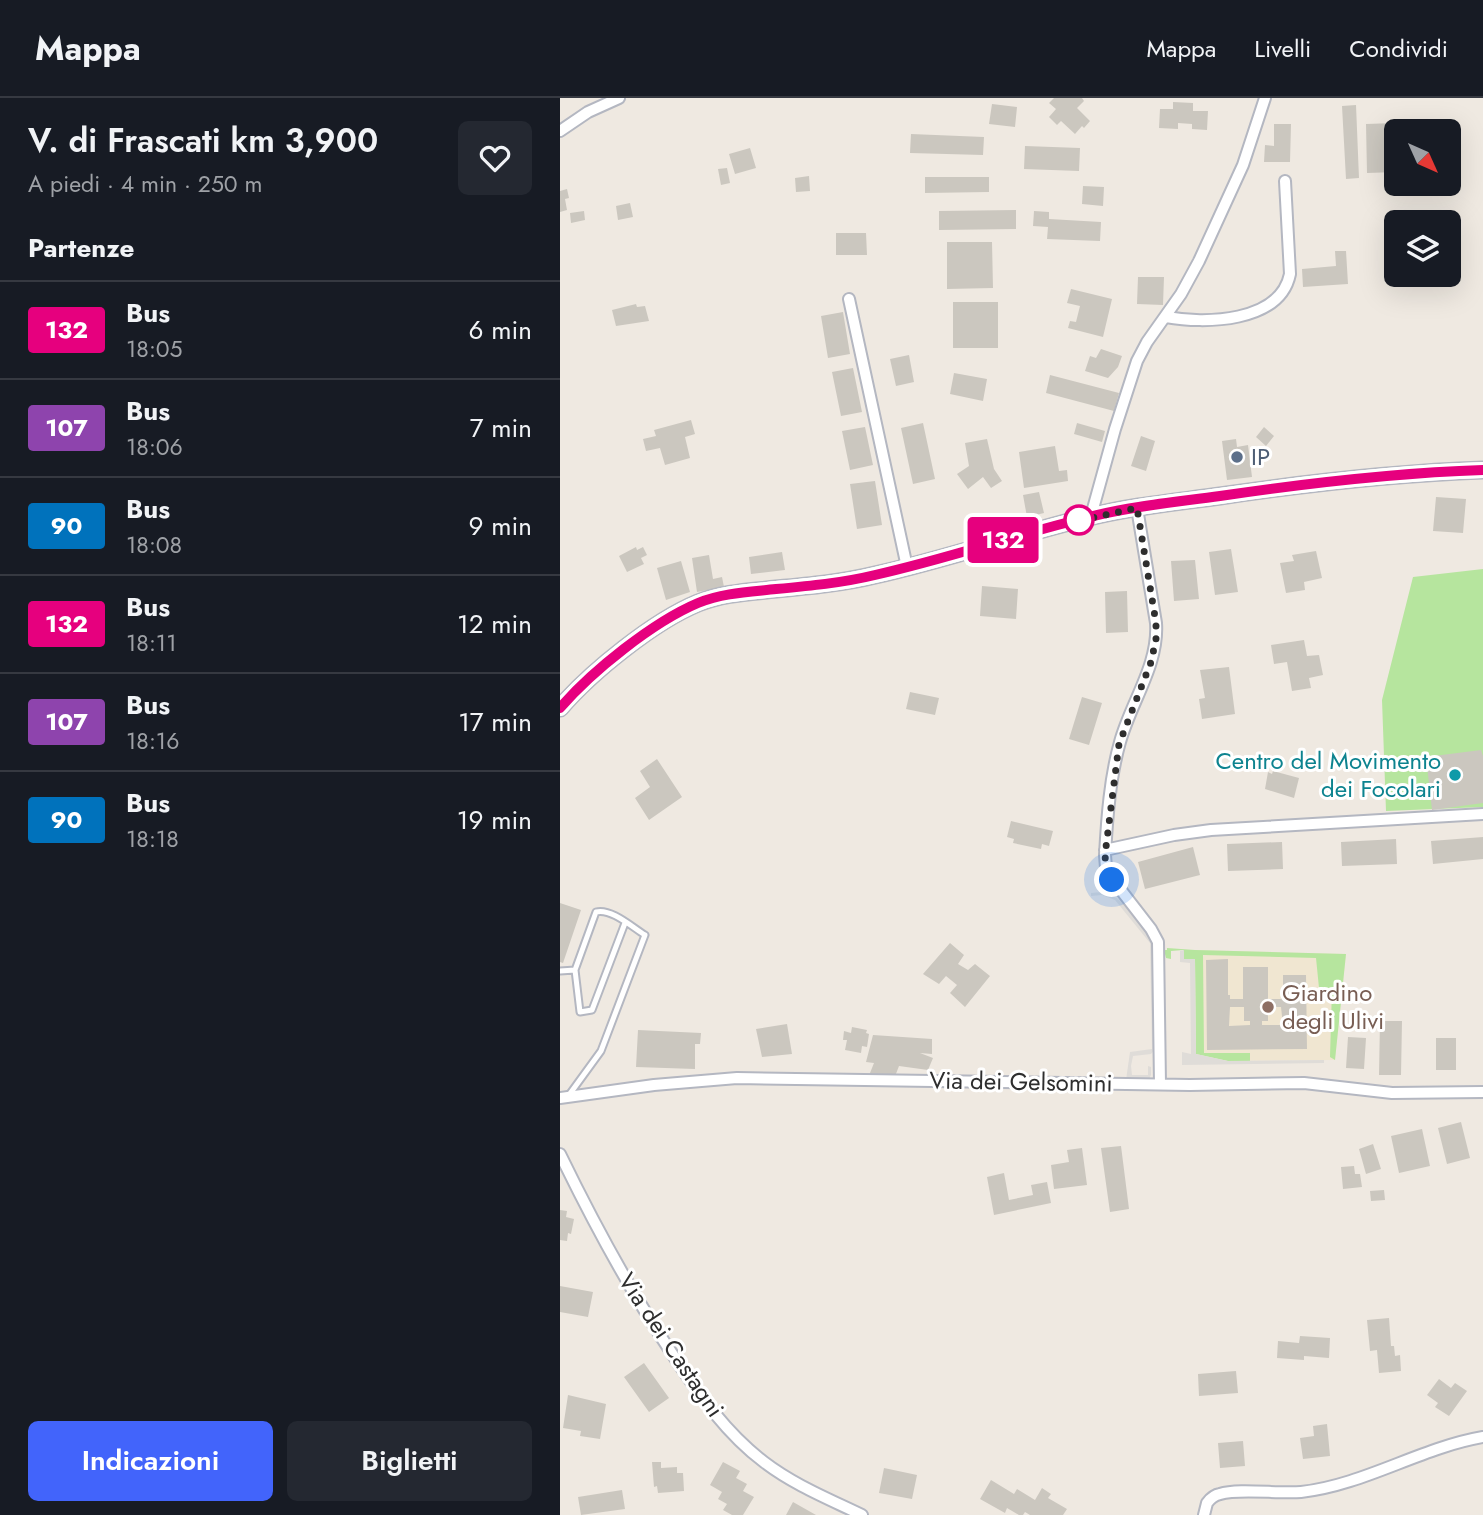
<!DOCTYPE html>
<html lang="it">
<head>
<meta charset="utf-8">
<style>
  body { margin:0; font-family:Jost,sans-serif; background:#242831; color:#f1f3f6; height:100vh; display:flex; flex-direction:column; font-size:26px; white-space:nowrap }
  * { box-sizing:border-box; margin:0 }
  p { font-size:23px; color:#9ea1a6 }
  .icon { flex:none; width:38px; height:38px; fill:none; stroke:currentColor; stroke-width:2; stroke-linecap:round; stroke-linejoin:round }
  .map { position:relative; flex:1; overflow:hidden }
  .details { display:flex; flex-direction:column; background:#171b24; width:560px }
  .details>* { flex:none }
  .badge { padding:0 14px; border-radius:5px; font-size:24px; line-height:46px }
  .needle { width:46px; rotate:135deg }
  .buttons { position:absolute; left:824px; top:21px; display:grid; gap:14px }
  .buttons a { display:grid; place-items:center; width:77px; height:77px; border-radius:10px; background:#171b24; box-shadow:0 7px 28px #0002; font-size:35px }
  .you { position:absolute; width:35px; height:35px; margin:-18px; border:5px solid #fff; border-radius:50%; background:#1a73e8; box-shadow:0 0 0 10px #1a73e833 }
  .map>.badge { position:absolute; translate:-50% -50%; box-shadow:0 0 0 4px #fff }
  h2 { padding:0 28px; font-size:26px; line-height:63px }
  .round { display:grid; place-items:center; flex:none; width:74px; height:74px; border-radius:10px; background:#242831 }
  .head { display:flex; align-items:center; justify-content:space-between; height:119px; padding:0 28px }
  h1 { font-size:33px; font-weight:600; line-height:52px }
  .action { display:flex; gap:14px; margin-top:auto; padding:14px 28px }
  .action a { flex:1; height:80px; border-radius:10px; background:#4264fb; color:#fff; font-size:28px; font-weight:600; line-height:80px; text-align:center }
  .action a+a { background:#242831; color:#f1f3f6 }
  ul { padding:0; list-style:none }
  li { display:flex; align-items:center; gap:21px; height:98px; padding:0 28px; border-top:2px solid #363941 }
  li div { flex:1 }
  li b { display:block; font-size:26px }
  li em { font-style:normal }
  li .badge { min-width:77px; font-weight:700; text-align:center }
  header { display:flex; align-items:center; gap:42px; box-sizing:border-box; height:98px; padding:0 35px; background:#171b24; border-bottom:2px solid #363941 }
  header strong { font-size:33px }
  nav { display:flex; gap:38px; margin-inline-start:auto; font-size:24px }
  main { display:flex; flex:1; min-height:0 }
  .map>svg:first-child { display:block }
  .education { fill:#f0e6d1 }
  .green { fill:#b6e59e }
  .plaza { fill:#dfdcd8 }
  .building { fill:#cbc7bf; fill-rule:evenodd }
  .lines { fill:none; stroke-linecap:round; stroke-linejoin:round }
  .lane-casing { stroke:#b4b7c1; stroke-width:9 }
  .street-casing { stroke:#b4b7c1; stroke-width:14 }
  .secondary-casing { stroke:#b4b7c1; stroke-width:19 }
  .lane { stroke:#fff; stroke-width:5 }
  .street { stroke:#fff; stroke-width:10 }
  .secondary { stroke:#fff; stroke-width:16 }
  .line-casing { stroke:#fff; stroke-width:16 }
  .line { stroke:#e6007e; stroke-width:10 }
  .walk { stroke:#2e2e2e; stroke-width:7; stroke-dasharray:0 12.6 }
  .service-dot { fill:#5c6f8a; stroke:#fff; stroke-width:2.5 }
  .stop-dot { fill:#fff; stroke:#e6007e; stroke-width:3.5 }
  .culture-dot { fill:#0f9aa8; stroke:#fff; stroke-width:2.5 }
  .education-dot { fill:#8d6e63; stroke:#fff; stroke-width:2.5 }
  .labels { text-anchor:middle; stroke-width:6; stroke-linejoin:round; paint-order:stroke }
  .service-label { font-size:24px; fill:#4e5e75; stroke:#fff; text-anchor:start }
  .culture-label { font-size:24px; fill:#0d838f; stroke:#fff; text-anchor:end }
  .education-label { font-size:24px; fill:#785e54; stroke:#fff; text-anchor:start }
  .street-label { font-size:24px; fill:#2e2e2e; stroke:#fff }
</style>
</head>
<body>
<header>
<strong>Mappa</strong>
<nav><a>Mappa</a><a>Livelli</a><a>Condividi</a></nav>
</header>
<main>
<section class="details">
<div class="head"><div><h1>V. di Frascati km 3,900</h1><p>A piedi · 4 min · 250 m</p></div><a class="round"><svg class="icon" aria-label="heart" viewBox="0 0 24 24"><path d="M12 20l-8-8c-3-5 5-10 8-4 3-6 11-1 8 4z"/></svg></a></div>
<h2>Partenze</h2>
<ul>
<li><span class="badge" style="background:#e6007e;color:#fff">132</span><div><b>Bus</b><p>18:05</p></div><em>6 min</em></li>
<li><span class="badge" style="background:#8e44ad;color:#fff">107</span><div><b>Bus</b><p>18:06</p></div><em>7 min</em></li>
<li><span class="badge" style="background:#0072bc;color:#fff">90</span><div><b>Bus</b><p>18:08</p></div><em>9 min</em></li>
<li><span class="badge" style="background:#e6007e;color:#fff">132</span><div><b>Bus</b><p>18:11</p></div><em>12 min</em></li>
<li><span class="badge" style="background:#8e44ad;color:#fff">107</span><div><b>Bus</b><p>18:16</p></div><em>17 min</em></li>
<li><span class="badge" style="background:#0072bc;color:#fff">90</span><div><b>Bus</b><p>18:18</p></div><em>19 min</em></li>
</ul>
<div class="action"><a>Indicazioni</a><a>Biglietti</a></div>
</section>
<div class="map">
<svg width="923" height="1417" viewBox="0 0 923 1417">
  <rect width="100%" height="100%" fill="#efe9e1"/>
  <path class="education" d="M635,852L786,856L775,962L668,963L636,956Z"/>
  <path class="green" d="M923,471V709L826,713L822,602L853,479Z
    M607,850L635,852L786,856L775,962L770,959L772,891L759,890L756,860L643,857L644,955H690V963H668L636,956L635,861H624L623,852L611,853V861L606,860L604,852H607Z"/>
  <path class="plaza" d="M542,794L557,800L562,805L591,839L593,846L595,951L591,956L573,958L571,968L572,977H588V968L591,969V977L589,981L566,982L570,954L592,951L590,845L555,802L542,797L531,798V795Z
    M624,852V861H635L636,956L668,963L764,962V965L622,967V954L631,956L630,865L620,864V853Z"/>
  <path class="building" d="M494,0H522L524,3L517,10L530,23L524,30L522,28L515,36L501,23L497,27L489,19L496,11L489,5Z
    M613,4L633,5V13H648L647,32L632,31V26L618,25V31L599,30L600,11H613Z
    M432,6L457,9L455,29L429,26Z
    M796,7L799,80L786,81L782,8Z
    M835,25L836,74L807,75L806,26Z
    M714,26H731L730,64H704L705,47L714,48Z
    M351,36L424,39L423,57L350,55Z
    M465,48L520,50L519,73L464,71Z
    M190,50L196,70L175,76L169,56Z
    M167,70L170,85L161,87L158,71Z
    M249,78L250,93L236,94L235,80Z
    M365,79H429V94L365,95Z
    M523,88L544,89L543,108L522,106Z
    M7,91L9,100L5,101L7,112L0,114V93Z
    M70,105L73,119L58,122L56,108Z
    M456,112V131L379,132V113Z
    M24,113L25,122L11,125L10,115Z
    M474,113L489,114V121L541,124L540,143L487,141L488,129L473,128Z
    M276,135H306L307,157H276Z
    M387,144H432L433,190L387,191Z
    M775,153H786L788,186L743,189L742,171L776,168Z
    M578,179H604L603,207L577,206Z
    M511,191L552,201L543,239L508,230L510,223L516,224L520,208L507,205Z
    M393,204H438V250H393Z
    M76,206L77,209L85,208L89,223L56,228L52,212Z
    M283,214L290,256L268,260L261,218Z
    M541,251L562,258L558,269L548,280L525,273L530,258L536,260Z
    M349,257L354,284L336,288L330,261Z
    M293,270L302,314L281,318L272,274Z
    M394,275L427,281L423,303L390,296Z
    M490,277L559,295L554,313L486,295Z
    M131,322L135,336L125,339L130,360L105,367L100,350L86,353L83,341L96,338L94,332Z
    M363,325L375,381L353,386L341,330Z
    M517,325L545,333L542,344L514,336Z
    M305,329L313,367L290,372L282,333Z
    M704,329L714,338L706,348L696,339Z
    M581,338L595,343L586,373L571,368Z
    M427,341L434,371L442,383L431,390L423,379L408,391L397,376L409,368L405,345Z
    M676,341L677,349L688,347L692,379L667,382L662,343Z
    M495,348L499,373L507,372L508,383L464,390L459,354Z
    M315,383L322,427L297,431L290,386Z
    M479,394L484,415L467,419L463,397Z
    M876,399L906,401L903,435L873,433Z
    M76,449L77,452L83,449L87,457L81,460L84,466L67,474L59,458Z
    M671,451L678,494L655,497L649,454Z
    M756,453L762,480L744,484L745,492L726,495L720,465L734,463L732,457Z
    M222,454L225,472L191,476L189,459Z
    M149,457L153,481L162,479L164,489L137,494L132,460Z
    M635,462L639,501L614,503L611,463Z
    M121,463L130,494L106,502L97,470Z
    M422,488L458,491L456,521L420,518Z
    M567,493L568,534L546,535L545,494Z
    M744,542L747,558L759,557L763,577L749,580L751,590L732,593L727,564L714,566L711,547Z
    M669,569L675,616L642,621L639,601L645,600L640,572Z
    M350,594L379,600L375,617L346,611Z
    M522,599L542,605L529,647L509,641Z
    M921,652L923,658V705L872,712L866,659Z
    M97,661L122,699L89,722L75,700L90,689L80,673Z
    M713,673L739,680L734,700L705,691L708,674L712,676Z
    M451,723L493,733L489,748L482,746L481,751L453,745L454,741L447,739Z
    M923,739V761L873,766L871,743Z
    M836,741L837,766L782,768L781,744Z
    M722,744L723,771L668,773L667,746Z
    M633,749L640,777L585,791L578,764Z
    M0,805L21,812L3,865L0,864Z
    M390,845L404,857L398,866L408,872L415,866L430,878L405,909L390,895L397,887L386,878L379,886L363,876Z
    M668,861V897H670V901H683V869H708V901H721V897H723V877H746L747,951L647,952L646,862ZM670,909H684V923H690V927L669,928ZM708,909H721L723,927H702V923H708Z
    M820,923H842L841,977H819Z
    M227,926L232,956L202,959L196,931Z
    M292,929L307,932L306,935L309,936L307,949L302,948L301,955L285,952L287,942H283L284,933L291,935Z
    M78,932L141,935L140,946H135V971L76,969Z
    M313,937L372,941V956L360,955L373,960L368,972L339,968L334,981L308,980L314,965L306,964Z
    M788,939L806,940L804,971L786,970Z
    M876,940H896V972H876Z
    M901,1024L910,1060L887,1066L878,1030Z
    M862,1031L870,1068L839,1075L831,1038Z
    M813,1046L821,1071L806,1076L799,1051Z
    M561,1048L569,1111L550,1114L541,1050Z
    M522,1050L527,1087L494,1091L491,1067L509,1064L507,1052Z
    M794,1068L795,1076H800L802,1089L783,1091L781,1069Z
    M444,1075L449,1102L473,1097L471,1087L487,1084L491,1105L434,1117L427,1079Z
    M824,1092L825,1102L811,1103L810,1093Z
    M0,1112L7,1113L6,1119L14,1121L11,1136L8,1135L7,1143L0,1142Z
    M0,1188L33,1194L28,1219L0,1214Z
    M829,1220L831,1248H834L835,1258L840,1257L841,1273L819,1275L817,1252L810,1253L807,1222Z
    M740,1238L770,1240L769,1260L744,1258V1262L717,1260L718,1243L739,1245Z
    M84,1265L109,1300L89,1314L64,1279Z
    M676,1273L678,1295L639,1298L638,1276Z
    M879,1281L891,1290L895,1285L907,1293L889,1318L875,1309L878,1305L867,1297Z
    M8,1297L46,1306L40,1341L20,1338L21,1333L3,1330Z
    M767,1326L770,1358L743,1361L740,1340L754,1338L753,1328Z
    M683,1343L685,1368L660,1370L658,1345Z
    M92,1364H101V1370L117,1369V1375H123L124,1393L98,1395L97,1388L94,1389Z
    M163,1364L180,1373L176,1380L187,1386L183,1393L194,1399L183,1417H172L163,1412L167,1406L158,1401L162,1394L150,1387Z
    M324,1370L357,1377L352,1401L319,1395Z
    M431,1382L454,1396L457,1391L475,1402L482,1390L491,1396L488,1400L507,1411L503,1417H470L465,1414L463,1417H459L447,1410L445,1415L420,1401Z
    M62,1392L65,1411L21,1417L18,1399Z
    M233,1404L256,1417H226Z"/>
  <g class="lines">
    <defs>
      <path id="lane" d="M0,873L15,872
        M9,997L41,953L85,837C72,829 51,810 36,814L15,872L20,914L32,912L65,825"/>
      <path id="street" d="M0,33L28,14L59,0
        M289,201L347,469
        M606,219C644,226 720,225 730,176L725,83
        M577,410L596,525C599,567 571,604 560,644C550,679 547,720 545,757L546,770L550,778L591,831L598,844L600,986
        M531,418L555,331L577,263L587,244L621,196L639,163L683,67L705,0
        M545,752L614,737L651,732L923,716
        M0,1000L94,987L177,980L630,987L744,985L832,995L923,994
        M0,1056C34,1126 71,1195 115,1260C140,1298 167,1336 204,1364C234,1387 269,1401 302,1417
        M644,1417L647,1405C650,1401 654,1397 660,1396C678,1390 719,1396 741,1394C804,1387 860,1350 923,1339"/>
      <path id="secondary" d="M0,610C31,574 94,523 138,505C163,495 189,494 216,491C249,488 282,485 315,477C387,461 458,436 529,419C572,408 617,404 660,398C748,385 834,375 923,372"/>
    </defs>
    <use href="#lane" class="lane-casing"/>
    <use href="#street" class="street-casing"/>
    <use href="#secondary" class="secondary-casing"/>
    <use href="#lane" class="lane"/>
    <use href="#street" class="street"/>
    <use href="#secondary" class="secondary"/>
  </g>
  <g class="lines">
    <defs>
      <path id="line" d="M0,610C32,573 93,524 138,505C163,495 189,494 216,491C249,488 282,485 315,477C387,461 458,436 529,419C572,408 617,404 660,398C748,385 833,375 923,372"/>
    </defs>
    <use href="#line" class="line-casing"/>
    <use href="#line" class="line"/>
    <path class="walk" d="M519,422L508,425L577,410L596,525V541L591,564L559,646L545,757L546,770L552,782"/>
  </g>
  <circle class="service-dot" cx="677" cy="359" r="7"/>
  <circle class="stop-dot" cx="519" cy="422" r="14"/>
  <circle class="culture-dot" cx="895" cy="677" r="7"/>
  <circle class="education-dot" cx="708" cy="909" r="7"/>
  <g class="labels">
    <g class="service-label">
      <text x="691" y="367">IP</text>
    </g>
    <g class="culture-label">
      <text x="881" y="671">Centro del Movimento<tspan x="881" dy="28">dei Focolari</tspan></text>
    </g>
    <g class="education-label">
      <text x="722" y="903">Giardino<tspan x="722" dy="28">degli Ulivi</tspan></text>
    </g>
    <g class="street-label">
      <text transform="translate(461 984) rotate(1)" y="8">Via dei Gelsomini</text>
      <text transform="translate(111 1247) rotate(56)" y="8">Via dei Castagni</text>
    </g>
  </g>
</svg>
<div class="buttons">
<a><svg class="needle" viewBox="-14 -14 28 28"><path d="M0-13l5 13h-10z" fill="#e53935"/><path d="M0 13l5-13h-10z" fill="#9ea1a6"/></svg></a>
<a><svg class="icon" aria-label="layers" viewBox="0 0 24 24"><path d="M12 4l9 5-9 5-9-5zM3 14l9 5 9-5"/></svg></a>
</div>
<div class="you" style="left:552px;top:782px"></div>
<b class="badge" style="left:443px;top:442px;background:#e6007e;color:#fff">132</b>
</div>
</main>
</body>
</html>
